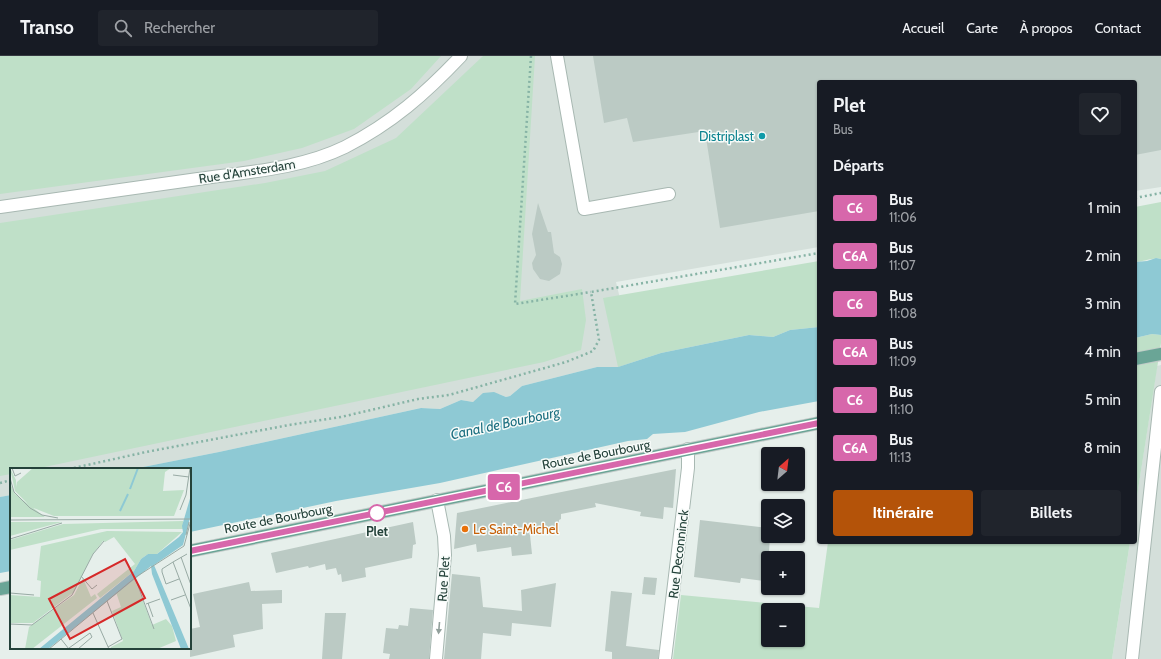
<!DOCTYPE html>
<html lang="fr">
<head>
<meta charset="utf-8">
<style>
  body { margin:0; font-family:Cabin,sans-serif; background:#20242c; color:#f1f3f6; height:100vh; display:flex; flex-direction:column; font-size:15px; white-space:nowrap }
  * { box-sizing:border-box; margin:0 }
  p { font-size:13px; color:#9ea1a6 }
  .icon { flex:none; width:22px; height:22px; fill:none; stroke:currentColor; stroke-width:2; stroke-linecap:round; stroke-linejoin:round }
  .map { position:relative; flex:1; overflow:hidden }
  .drawer { position:absolute; left:817px; top:24px; width:320px; height:464px; display:flex; flex-direction:column; background:#171b24; border-radius:4px; box-shadow:0 1px 3px #0004 }
  .drawer>* { flex:none }
  .badge { padding:0 8px; border-radius:3px; font-size:14px; line-height:26px }
  .needle { width:26px; rotate:28deg }
  .controls { position:absolute; left:761px; top:391px; display:grid; gap:8px }
  .controls a { display:grid; place-items:center; width:44px; height:44px; border-radius:4px; background:#171b24; box-shadow:0 1px 3px #0004; font-size:20px }
  .map>.badge { position:absolute; translate:-50% -50%; box-shadow:0 0 0 2px #fff }
  h2 { padding:0 16px; font-size:15px; line-height:36px }
  .round { display:grid; place-items:center; flex:none; width:42px; height:42px; border-radius:4px; background:#20242c }
  .overview { display:flex; align-items:center; justify-content:space-between; height:68px; padding:0 16px }
  h1 { font-size:19px; font-weight:800; line-height:30px }
  .button { display:flex; gap:8px; margin-top:auto; padding:8px 16px }
  .button a { flex:1; height:46px; border-radius:4px; background:#b45309; color:#fff; font-size:16px; font-weight:800; line-height:46px; text-align:center }
  .button a+a { background:#20242c; color:#f1f3f6 }
  ul { padding:0; list-style:none }
  li { display:flex; align-items:center; gap:12px; height:48px; padding:0 16px }
  li div { flex:1 }
  li b { display:block; font-size:15px }
  li em { font-style:normal }
  li .badge { min-width:44px; font-weight:700; text-align:center }
  header { display:flex; align-items:center; gap:24px; box-sizing:border-box; height:56px; padding:0 20px; background:#171b24; border-bottom:1px solid #363941 }
  header strong { font-size:19px }
  nav { display:flex; gap:22px; margin-inline-start:auto; font-size:14px }
  .search { width:280px; height:36px; background:#20242c; display:flex; align-items:center; gap:10px; box-sizing:border-box; padding:0 14px; border-radius:4px; color:#9ea1a6; font-size:15px }
  .map>svg:first-child { display:block }
  .built { fill:#d4dfda }
  .green { fill:#bfe0c8; fill-rule:evenodd }
  .water { fill:#8ec9d4 }
  .building { fill:#bbcac4 }
  .lines { fill:none; stroke-linecap:round; stroke-linejoin:round }
  .minor-casing { stroke:#a8b8b2; stroke-width:14 }
  .major-casing { stroke:#c2cac8; stroke-width:14 }
  .path { stroke:#86b3a5; stroke-width:2.5; stroke-dasharray:2 3; stroke-linecap:butt }
  .minor { stroke:#fff; stroke-width:12 }
  .major { stroke:#6aa596; stroke-width:12 }
  .oneway { fill:#92a09c }
  .line-casing { stroke:#fff; stroke-width:9 }
  .line { stroke:#d767ab; stroke-width:6 }
  .culture-dot { fill:#0f9aa8; stroke:#f7fbf9; stroke-width:1.5 }
  .stop-dot { fill:#fff; stroke:#d767ab; stroke-width:2 }
  .food-dot { fill:#e8710a; stroke:#f7fbf9; stroke-width:1.5 }
  .labels { text-anchor:middle; stroke-width:3; stroke-linejoin:round; paint-order:stroke }
  .culture-label { font-size:13px; fill:#0d838f; stroke:#f7fbf9; text-anchor:end }
  .street-label { font-size:13px; fill:#24423a; stroke:#f7fbf9 }
  .food-label { font-size:13px; fill:#c56008; stroke:#f7fbf9; text-anchor:start }
  .stop-label { font-size:13px; font-weight:bold; fill:#24423a; stroke:#f7fbf9 }
  .water-label { font-size:14px; font-style:italic; fill:#1c6f80; stroke:#f7fbf9 }
  .inset-river { fill:none; stroke:#8ec9d4; stroke-width:2 }
  .inset-road { fill:none; stroke:#98aaa4; stroke-width:1 }
  .view { fill:#d62828; fill-opacity:0.15; stroke:#d62828; stroke-width:2 }
  .inset-edge { fill:none; stroke:#24423a; stroke-width:2 }
</style>
</head>
<body>
<header>
<strong>Transo</strong>
<div class="search"><svg class="icon" aria-label="search" viewBox="0 0 24 24"><circle cx="10" cy="10" r="6"/><path d="M15 15l6 6"/></svg>Rechercher</div>
<nav><a>Accueil</a><a>Carte</a><a>À propos</a><a>Contact</a></nav>
</header>
<div class="map">
<svg width="1161" height="603" viewBox="0 0 1161 603">
  <rect width="100%" height="100%" fill="#e6efeb"/>
  <path class="built" d="M0,0H1161V131L1135,135V26H819V191L616,226L635,305L618,311H597L522,330L510,340L506,341L499,338L473,346L461,344L440,353L421,352L219,396L133,413H11V439L0,441Z
    M1161,309V603H1112L1130,486H1135V453L1157,310Z"/>
  <path class="green" d="M0,0H441L411,33L354,73L302,92L244,105L0,138Z
    M483,0H535L520,245L582,233L586,264L581,294L544,306L35,413H11V418L0,420V167L265,127L325,115L396,82Z
    M1161,146V203C1152,201 1144,206 1135,206V151Z
    M819,205V271L790,274L773,281L749,279L661,297L618,311L603,242Z
    M1152,278L1161,279V287L1135,453V282Z
    M828,486H1130L1112,603H673L681,539L819,552ZM768,554H798V584H768Z"/>
  <path class="water" d="M1156,202L1161,203V279L1152,278L1135,282V206L1147,205Z
    M819,271V345L759,356L685,376L653,378L647,383L628,385L440,427L336,445L190,476V413H133L219,396L421,352L440,353L461,344L473,346L483,337L494,336L506,341L510,340L522,330L597,311H618L661,297L749,279L773,281L790,274Z
    M11,439V515L0,517V441Z"/>
  <path class="building" d="M593,0H1161V94L1135,99V26H819V155L720,172L705,75L633,86L627,62L604,67Z
    M538,147L548,176H551L554,197L560,201L562,208L560,218L549,225L540,223L533,213L532,207L536,199L532,178Z
    M676,413L673,452L664,451L663,463L640,460L641,456L595,447L596,451L561,458V463L559,464V471L532,475L533,479H530L532,498L512,500L511,491L477,496L476,488L454,493L457,457Z
    M700,464L768,472V480H770L768,512L766,511L765,525L741,522L740,527L694,521Z
    M413,466L416,488L413,489L412,502L365,512L366,521L342,526L341,518L338,519L336,512L326,514L325,508L309,512L308,510L276,517L271,497Z
    M452,518L480,521L483,551L522,555L521,534L556,527L551,571L512,567L511,580L483,577L481,603H444Z
    M644,521L657,522L655,539L642,538Z
    M249,526L251,535L282,534V547L262,548L263,573L233,579L235,591L190,601V573L200,571L193,538Z
    M611,535L632,537L626,590L659,594L658,603H612V596L605,595Z
    M410,552L433,554L429,603H389L390,598L383,597L386,572L398,573L399,569L408,570Z
    M325,557H346L342,603H322Z"/>
  <g class="lines">
    <defs>
      <path id="minor" d="M557,0L584,153L669,138
        M0,151C66,142 132,132 198,123C247,116 300,113 345,91C392,67 425,38 461,0
        M436,603L445,499L444,480L437,444
        M665,603L688,412V393
        M1132,603L1161,336"/>
      <path id="major" d="M1135,303L1161,298
        M190,495L819,367
        M0,533L11,531"/>
    </defs>
    <use href="#minor" class="minor-casing"/>
    <use href="#major" class="major-casing"/>
    <path class="path" d="M531,0L515,248L591,236
      M1135,142L1161,137
      M69,413L146,396L289,369L341,361L418,343L449,339L566,306L593,295L599,284L591,236L819,197
      M0,427L11,424"/>
    <use href="#minor" class="minor"/>
    <use href="#major" class="major"/>
  </g>
  <defs><path id="oneway-solid" d="M-6-.8H1V-3.2L6.5 0L1 3.2V.8H-6Z"/></defs>
  <use class="oneway" href="#oneway-solid" transform="translate(439 572) rotate(95)"/>
  <g class="lines">
    <defs>
      <path id="line" d="M190,495L819,367"/>
    </defs>
    <use href="#line" class="line-casing"/>
    <use href="#line" class="line"/>
  </g>
  <circle class="culture-dot" cx="762" cy="80" r="4"/>
  <circle class="stop-dot" cx="377" cy="457" r="8"/>
  <circle class="food-dot" cx="465" cy="473" r="4"/>
  <g class="labels">
    <g class="culture-label">
      <text x="754" y="85">Distriplast</text>
    </g>
    <g class="street-label">
      <text transform="translate(247 115) rotate(-9)" y="5">Rue d'Amsterdam</text>
      <text transform="translate(596 398) rotate(-11)" y="5">Route de Bourbourg</text>
      <text transform="translate(278 462) rotate(-11)" y="5">Route de Bourbourg</text>
      <text transform="translate(678 498) rotate(-83)" y="5">Rue Deconninck</text>
      <text transform="translate(443 523) rotate(-86)" y="5">Rue Plet</text>
    </g>
    <g class="food-label">
      <text x="473" y="478">Le Saint-Michel</text>
    </g>
    <g class="stop-label">
      <text x="377" y="480">Plet</text>
    </g>
    <g class="water-label">
      <text transform="translate(505 367) rotate(-12)" y="5">Canal de Bourbourg</text>
    </g>
  </g>
  <g transform="translate(10 412)">
    <rect width="181" height="181" fill="#e6efeb"/>
    <path d="M0,0L6,12V19L7,14L23,0H161L155,4L153,23L174,22L164,48H44L21,39L5,23ZM0,15L5,26L35,49H0ZM173,53V61H91L0,82V72L53,56ZM0,54H52L0,68ZM97,63L172,64L147,86H138L131,91L124,103L90,130L87,126L125,96L104,69L95,74L93,73L82,87L64,124L23,155H0V127L30,129L31,113L27,112L31,78ZM124,109L142,157L156,151L162,158L166,173L147,181H101V179L113,173L102,143L111,139L106,124ZM73,110L81,129L85,126L87,130L22,181H15L19,159L64,127Z" fill="#bfe0c8"/>
    <path d="M181,27V46L173,77L144,97L179,181H171L142,106L141,98L38,181H29L124,103L131,91L138,86H147L169,69L173,64L172,58Z" fill="#8ec9d4"/>
    <path class="inset-river" d="M120,21L128,0M110,43L118,26"/>
    <path class="inset-road" d="M2,0L5,8L11,5M163,7L179,9M0,10L4,24L20,40L32,47L48,50M170,42L176,27L180,0M0,52L181,51M176,67L179,54M0,71L52,55M177,86L163,94L181,141M171,89L181,117M163,94L152,101V104L156,116L169,111M71,108L82,121L87,117M125,110L144,161M0,125L24,127M161,132L175,127M97,133L112,171L98,179M138,135L143,149M136,136L150,131M83,145L99,181M0,156L22,157L62,127L83,86L94,73M51,171L59,181M59,180L80,165L82,169L68,181M39,181L126,109L174,78L181,52"/>
    <path class="view" d="M115,91L135,130L60,171L39,131Z"/>
    <rect width="181" height="181" class="inset-edge"/>
  </g>
</svg>
<div class="controls">
<a><svg class="needle" viewBox="-14 -14 28 28"><path d="M0-13l5 13h-10z" fill="#e53935"/><path d="M0 13l5-13h-10z" fill="#9ea1a6"/></svg></a>
<a><svg class="icon" aria-label="layers" viewBox="0 0 24 24"><path d="M12 4l9 5-9 5-9-5zM3 14l9 5 9-5"/></svg></a>
<a>+</a>
<a>−</a>
</div>
<b class="badge" style="left:504px;top:431px;background:#d767ab;color:#fff">C6</b>
<section class="drawer">
<div class="overview"><div><h1>Plet</h1><p>Bus</p></div><a class="round"><svg class="icon" aria-label="heart" viewBox="0 0 24 24"><path d="M12 20l-8-8c-3-5 5-10 8-4 3-6 11-1 8 4z"/></svg></a></div>
<h2>Départs</h2>
<ul>
<li><span class="badge" style="background:#d767ab;color:#fff">C6</span><div><b>Bus</b><p>11:06</p></div><em>1 min</em></li>
<li><span class="badge" style="background:#d767ab;color:#fff">C6A</span><div><b>Bus</b><p>11:07</p></div><em>2 min</em></li>
<li><span class="badge" style="background:#d767ab;color:#fff">C6</span><div><b>Bus</b><p>11:08</p></div><em>3 min</em></li>
<li><span class="badge" style="background:#d767ab;color:#fff">C6A</span><div><b>Bus</b><p>11:09</p></div><em>4 min</em></li>
<li><span class="badge" style="background:#d767ab;color:#fff">C6</span><div><b>Bus</b><p>11:10</p></div><em>5 min</em></li>
<li><span class="badge" style="background:#d767ab;color:#fff">C6A</span><div><b>Bus</b><p>11:13</p></div><em>8 min</em></li>
</ul>
<div class="button"><a>Itinéraire</a><a>Billets</a></div>
</section>
</div>
</body>
</html>
